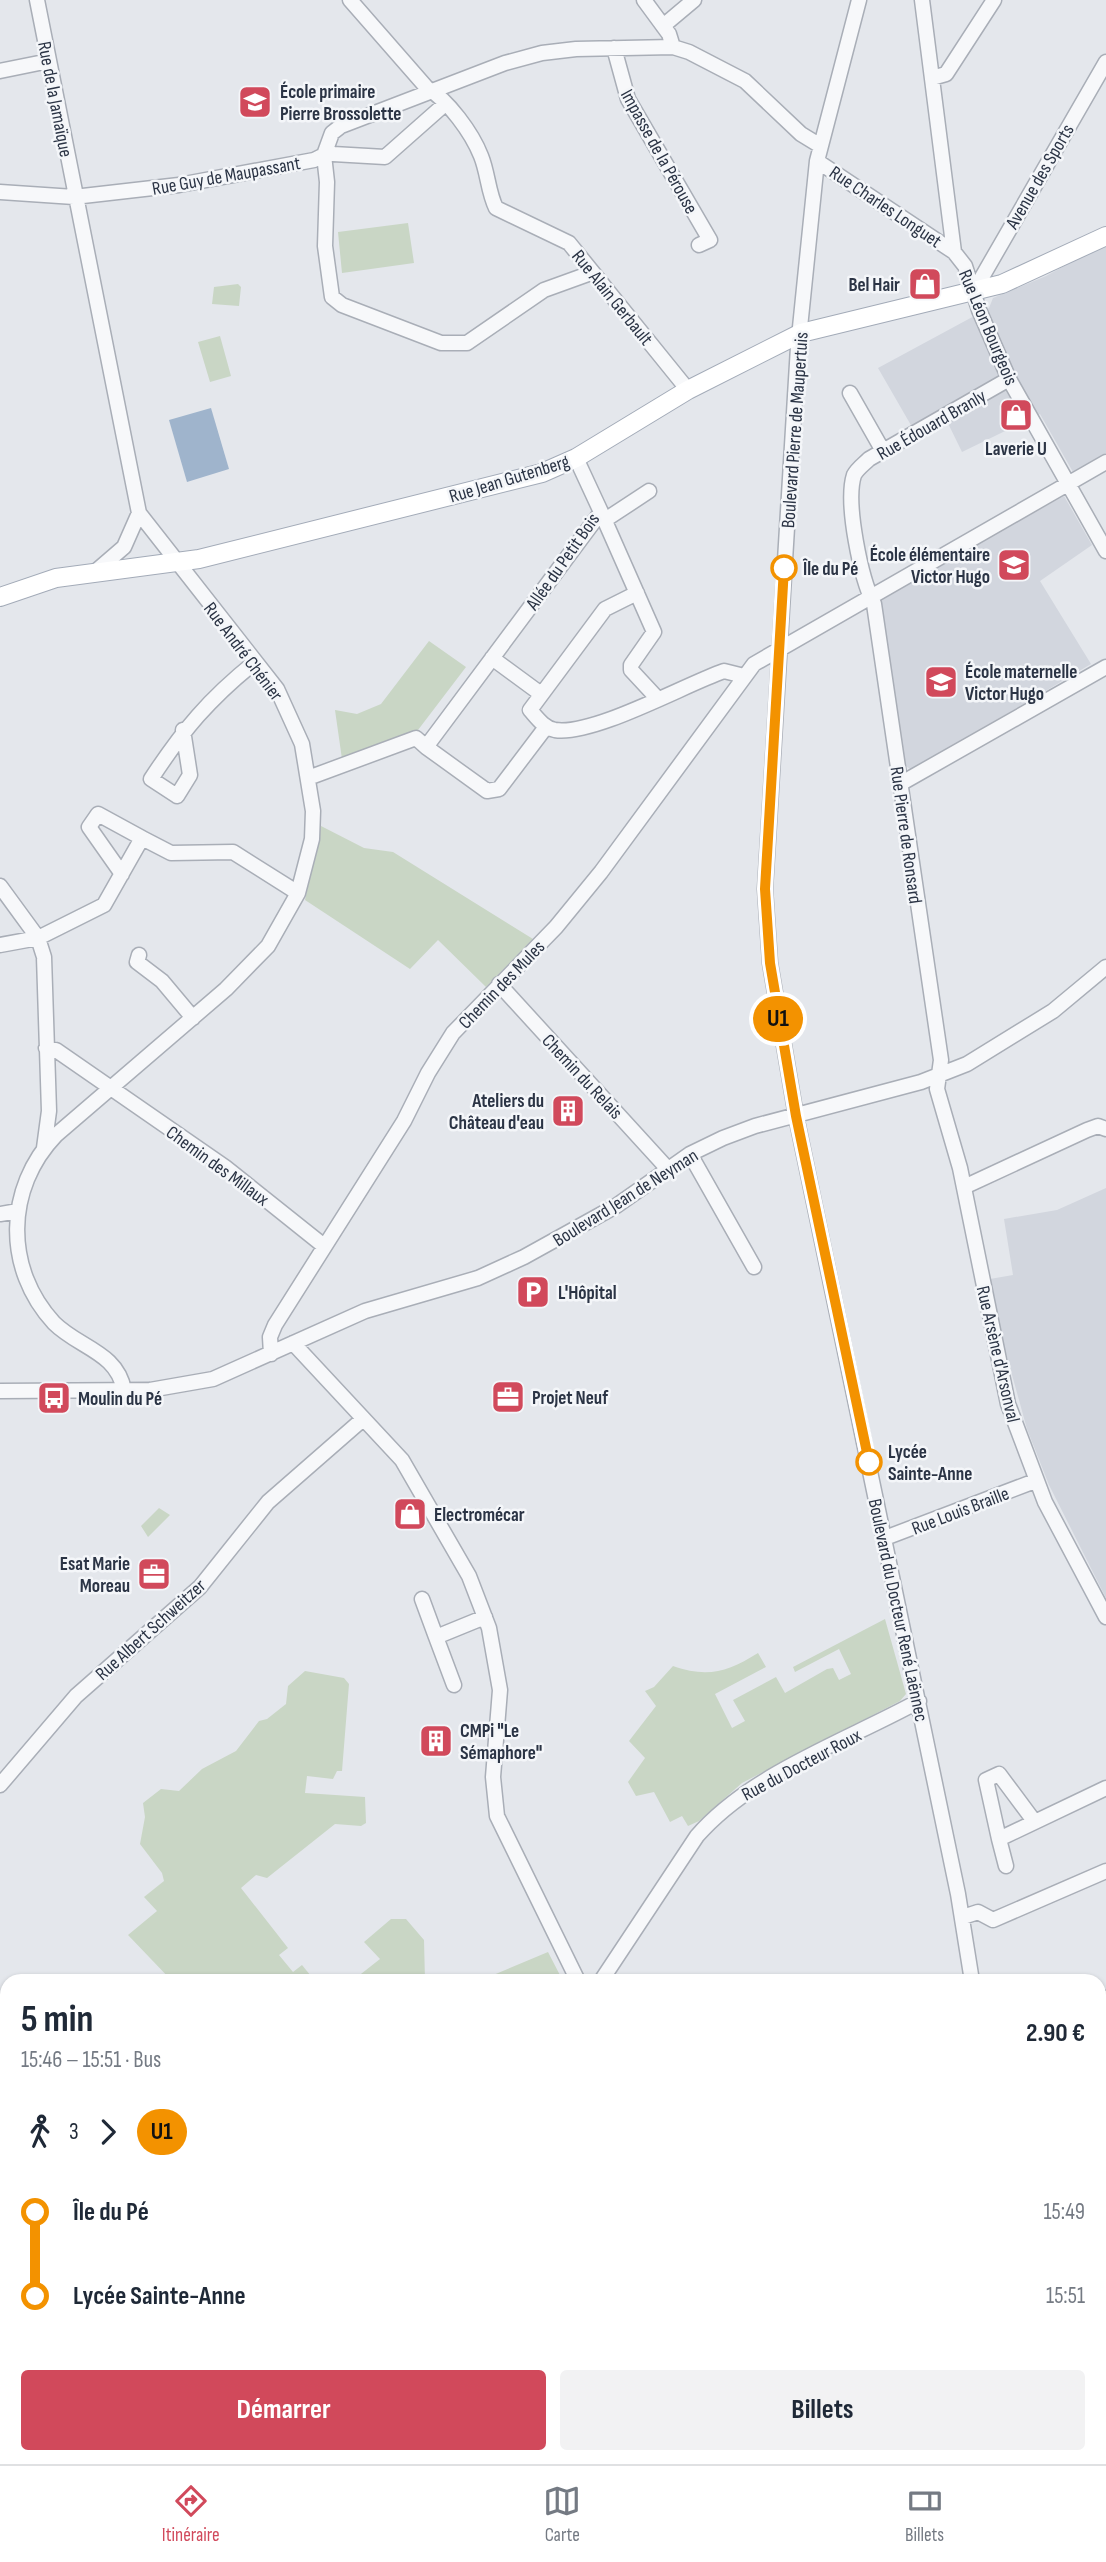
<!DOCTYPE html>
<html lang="fr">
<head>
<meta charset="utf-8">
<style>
  body { margin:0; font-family:"Sofia Sans Condensed",sans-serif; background:#f2f2f3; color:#1f2937; height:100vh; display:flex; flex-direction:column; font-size:26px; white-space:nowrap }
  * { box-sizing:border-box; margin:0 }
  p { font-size:23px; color:#747a83 }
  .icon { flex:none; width:38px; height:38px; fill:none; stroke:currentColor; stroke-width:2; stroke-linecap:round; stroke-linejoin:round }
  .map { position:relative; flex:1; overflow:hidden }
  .panel { position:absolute; left:0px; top:1974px; width:1106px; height:490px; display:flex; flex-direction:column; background:#fff; border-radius:21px 21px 0 0; box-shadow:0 2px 5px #0004 }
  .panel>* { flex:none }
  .badge { padding:0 14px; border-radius:23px; font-size:24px; line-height:46px }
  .map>.badge { position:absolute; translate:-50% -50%; box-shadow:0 0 0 4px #fff }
  .legs { display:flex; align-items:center; gap:10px; height:77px; padding:0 21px; font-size:23px }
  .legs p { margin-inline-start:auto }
  .summary { display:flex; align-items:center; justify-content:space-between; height:119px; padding:0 21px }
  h1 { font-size:38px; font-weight:700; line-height:52px }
  .action { display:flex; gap:14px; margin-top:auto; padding:14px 21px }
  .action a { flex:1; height:80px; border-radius:7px; background:#d1495b; color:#fff; font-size:28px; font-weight:700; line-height:80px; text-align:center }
  .action a+a { background:#f2f2f3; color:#1f2937 }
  ul { padding:0 21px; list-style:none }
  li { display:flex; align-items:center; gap:24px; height:84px; font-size:26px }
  li i { display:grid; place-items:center; width:10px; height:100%; margin:0 9px; background:currentColor }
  li i::after { content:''; width:18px; height:18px; margin:-9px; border:5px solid; border-radius:50%; background:#fff }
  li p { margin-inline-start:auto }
  li:first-child i { background:linear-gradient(#0000 50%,currentColor 0) }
  li:last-child i { background:linear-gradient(currentColor 50%,#0000 0) }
  .dock { display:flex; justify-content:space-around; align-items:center; height:98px; border-top:2px solid #e0e1e3; background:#fff; font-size:19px; color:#747a83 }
  .dock a { display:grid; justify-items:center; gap:4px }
  .dock .active { color:#d1495b }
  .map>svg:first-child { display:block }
  .built { fill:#d2d6de }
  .green { fill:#c9d6c5 }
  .water { fill:#9fb4cc }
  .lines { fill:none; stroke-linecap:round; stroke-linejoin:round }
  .stream { stroke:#9fb4cc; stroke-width:3.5 }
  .minor-casing { stroke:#a9aeb7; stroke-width:17 }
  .major-casing { stroke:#a3abb8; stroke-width:20 }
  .minor { stroke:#f7f8fa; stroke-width:14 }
  .major { stroke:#fff; stroke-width:18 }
  .line-1-casing { stroke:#fff; stroke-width:16 }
  .line-1 { stroke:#f39200; stroke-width:10 }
  .stop-1-dot { fill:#fff; stroke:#f39200; stroke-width:3.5 }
  .labels { text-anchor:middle; stroke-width:5; stroke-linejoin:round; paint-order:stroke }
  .poi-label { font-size:19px; font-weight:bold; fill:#2b3445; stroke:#f4f6f9; text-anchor:start }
  .street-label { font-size:19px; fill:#2b3445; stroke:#f4f6f9 }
  .stop-label { font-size:19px; font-weight:bold; fill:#2b3445; stroke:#f4f6f9; text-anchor:start }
</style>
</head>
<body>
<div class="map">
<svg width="1106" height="2464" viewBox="0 0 1106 2464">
  <rect width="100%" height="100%" fill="#e4e7ec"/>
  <path class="built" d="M1106,243V453L1073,472L1040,414L962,452L942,411L912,427L878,368L989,308L993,298L1046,276Z
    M1064,496L1092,545L1040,581L1091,664L912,770L904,765L879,598Z
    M1106,1188V1598L1049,1485L1027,1429L998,1324L990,1279L1013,1275L1004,1219L1057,1210Z"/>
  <path class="green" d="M408,223L414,263L342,273L338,232Z
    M238,284L241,287L239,306L212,304L214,287Z
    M220,336L231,376L210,382L198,342Z
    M429,641L466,667L418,730L342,759L335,710L357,714L381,704Z
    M321,826L364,848L393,852L533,939L486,987L438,940L410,969L305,900Z
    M159,1508L170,1515L148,1537L141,1526Z
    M885,1619L906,1694L900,1701L742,1783L699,1821L688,1826L682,1816L670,1822L654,1792L636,1796L628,1782L645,1758L629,1741L656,1706L645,1691L654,1687L673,1666C707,1678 728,1672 758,1653L766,1667L715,1694L732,1728L745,1721L733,1700L776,1677L785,1693L827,1669L833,1668L839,1680L851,1674L839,1649L795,1672L793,1667Z
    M305,1671L344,1678L349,1684L342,1771H337L333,1779L307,1776L305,1793L365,1797L366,1823L361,1826L335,1824L267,1878L256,1875L241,1888L288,1948L279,1955L293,1972L302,1965L315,1981H172L128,1935L157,1911L144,1897L164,1881L162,1873L140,1844L145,1817L143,1803L161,1789L179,1791L202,1769L236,1751L259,1721L267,1719L286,1704L288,1686Z
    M391,1919H406L424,1940L425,1981H352L380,1959L364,1942Z
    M548,1952L563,1981H479Z
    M7,2301V2350L0,2355V2303Z"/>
  <path class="water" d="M211,408L229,469L187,482L169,420Z"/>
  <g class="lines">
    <path class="stream" d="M307,2464V2457"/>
    <defs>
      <path id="minor" d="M37,0L139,513L277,689L302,744L313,811L312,839L298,893L268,946L226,989L56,1135C5,1188 4,1269 54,1323C79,1348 117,1352 124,1390
        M350,0L427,88C448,100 472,133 481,156C488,173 488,192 496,208L569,243L688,390
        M644,0L669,34L673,47
        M859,0L817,161L798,347L765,889L770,963L796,1116L958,1894L972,1981
        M922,0L954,252L965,266L979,310L1009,379L1106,551
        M663,26L694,0
        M614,48L628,99L710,240L699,245
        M0,71L49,61
        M932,78L946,74L994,0
        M327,151L333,154L385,157L445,104
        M324,155L327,182L325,246L332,297L342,305L441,343H467L544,290L591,273
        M817,161L954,252
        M0,192L74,197L179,185L314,160L324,155L332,133L341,126L505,63L542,53L576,49L673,47L689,52L745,81L801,134L819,145
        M974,291L1106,62
        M1009,379L869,459C864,464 857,469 854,475C845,503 861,579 874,604L941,1060L937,1089L960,1168L1008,1404L1045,1502L1106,1617
        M850,393L883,451
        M601,512L654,632L631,665V670L657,698
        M605,520L649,491
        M95,572L124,547L139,513
        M637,593L605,609L530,710C537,718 544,728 555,730C593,736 684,685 724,671L744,676
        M492,658L541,694
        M546,727L499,789L487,791L426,747L601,512L576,458
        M183,730L190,775L177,796L151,779C183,730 209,699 255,662
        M308,778L416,738L426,747
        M900,784L1106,667
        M122,874L89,827L98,814L142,838
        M0,886L38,938L44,957L49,1111L44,1148
        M0,945L38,938L104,905L142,838L171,853L233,852L298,893
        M139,955L137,962L162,981L193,1018
        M499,984L667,1168
        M46,1048L56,1050L225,1167L324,1246
        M690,1154L754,1267
        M964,1187L1087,1130L1098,1126L1106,1129
        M0,1214L18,1211
        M293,1343L402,1460L469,1576L489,1628L500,1690L493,1777L497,1816L578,1981
        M271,1354L270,1337L275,1325L404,1121L428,1073L453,1033L556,927L601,872L754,664L1106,462
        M0,1391L150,1390L213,1379L365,1311L478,1278L524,1257L616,1206L690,1154L723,1138L755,1126L921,1082L967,1064L1053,1011L1106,967
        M885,1538L1035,1481
        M422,1599L436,1637L485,1617
        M436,1637L454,1685
        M0,1785L76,1696L200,1587L268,1502L363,1419
        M1034,1821L999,1774L986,1780L999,1839L1106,1788
        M999,1839L1006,1866
        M963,1917L978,1912L993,1920L1106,1871
        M601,1981L697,1836C752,1773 846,1741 919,1701
        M1099,1999L1106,1998
        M0,2167L7,2178
        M0,2217L7,2213
        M1099,2237L1106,2236
        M1099,2258L1105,2315
        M170,2457L176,2464
        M558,2457L561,2464
        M632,2457L635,2464
        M1020,2457L1021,2464
        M8,2464V2457
        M591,2464L607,2457"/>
      <path id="major" d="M0,597L56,578L199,559L542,473L576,458L688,390L801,333L1002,284L1106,236"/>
    </defs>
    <use href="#minor" class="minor-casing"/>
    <use href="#major" class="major-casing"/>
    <use href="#minor" class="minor"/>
    <use href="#major" class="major"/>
  </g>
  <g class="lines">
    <defs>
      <path id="line-1" d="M784,568L765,889L770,963L796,1116L869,1462"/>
    </defs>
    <use href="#line-1" class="line-1-casing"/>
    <use href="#line-1" class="line-1"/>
  </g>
  <defs>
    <symbol id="school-square" viewBox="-11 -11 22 22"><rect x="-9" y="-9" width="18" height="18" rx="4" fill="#d1495b" stroke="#f4f6f9"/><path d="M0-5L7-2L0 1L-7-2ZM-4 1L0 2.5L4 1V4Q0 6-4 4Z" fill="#fff"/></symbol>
    <symbol id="shop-square" viewBox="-11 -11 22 22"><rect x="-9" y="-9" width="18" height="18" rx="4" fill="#d1495b" stroke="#f4f6f9"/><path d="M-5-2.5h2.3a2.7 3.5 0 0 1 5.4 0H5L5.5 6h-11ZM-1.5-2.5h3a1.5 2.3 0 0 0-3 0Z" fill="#fff"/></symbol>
    <symbol id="building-square" viewBox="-11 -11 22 22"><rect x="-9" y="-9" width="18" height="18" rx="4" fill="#d1495b" stroke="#f4f6f9"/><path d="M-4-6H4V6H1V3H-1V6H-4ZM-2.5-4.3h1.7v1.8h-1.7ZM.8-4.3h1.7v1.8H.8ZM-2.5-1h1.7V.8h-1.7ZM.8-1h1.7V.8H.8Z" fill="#fff"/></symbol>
    <symbol id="parking-square" viewBox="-11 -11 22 22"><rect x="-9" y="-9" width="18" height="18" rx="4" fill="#d1495b" stroke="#f4f6f9"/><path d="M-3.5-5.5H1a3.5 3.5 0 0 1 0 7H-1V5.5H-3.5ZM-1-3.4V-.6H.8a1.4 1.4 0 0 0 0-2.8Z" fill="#fff"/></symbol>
    <symbol id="office-square" viewBox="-11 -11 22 22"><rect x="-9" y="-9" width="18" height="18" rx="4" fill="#d1495b" stroke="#f4f6f9"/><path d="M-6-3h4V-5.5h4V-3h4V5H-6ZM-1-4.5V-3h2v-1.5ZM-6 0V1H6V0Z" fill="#fff"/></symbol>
    <symbol id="bus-square" viewBox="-11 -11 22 22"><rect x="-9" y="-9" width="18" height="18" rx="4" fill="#d1495b" stroke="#f4f6f9"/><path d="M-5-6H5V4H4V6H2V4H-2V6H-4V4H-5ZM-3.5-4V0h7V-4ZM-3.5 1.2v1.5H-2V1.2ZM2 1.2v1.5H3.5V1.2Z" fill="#fff"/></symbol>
  </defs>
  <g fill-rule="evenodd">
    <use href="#school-square" x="236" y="83" width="38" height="38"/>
    <use href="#shop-square" x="906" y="265" width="38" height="38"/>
    <use href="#shop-square" x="997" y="396" width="38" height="38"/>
    <use href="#school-square" x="995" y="546" width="38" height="38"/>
    <use href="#school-square" x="922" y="663" width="38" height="38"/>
    <use href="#building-square" x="549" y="1092" width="38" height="38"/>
    <use href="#parking-square" x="514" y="1273" width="38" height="38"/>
    <use href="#office-square" x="489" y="1378" width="38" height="38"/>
    <use href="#bus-square" x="35" y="1379" width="38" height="38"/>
    <use href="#shop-square" x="391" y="1495" width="38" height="38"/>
    <use href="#office-square" x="135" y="1555" width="38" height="38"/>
    <use href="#building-square" x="417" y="1722" width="38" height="38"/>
  </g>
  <g class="stop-1-dot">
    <circle cx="784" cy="568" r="12"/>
    <circle cx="869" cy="1462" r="12"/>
  </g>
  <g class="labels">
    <g class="poi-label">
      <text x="280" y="98">École primaire<tspan x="280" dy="22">Pierre Brossolette</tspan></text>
      <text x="900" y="291" text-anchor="end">Bel Hair</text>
      <text x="1016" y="455" text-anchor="middle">Laverie U</text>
      <text x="990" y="561" text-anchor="end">École élémentaire<tspan x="990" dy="22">Victor Hugo</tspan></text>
      <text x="965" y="678">École maternelle<tspan x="965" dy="22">Victor Hugo</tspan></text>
      <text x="544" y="1107" text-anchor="end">Ateliers du<tspan x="544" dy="22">Château d'eau</tspan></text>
      <text x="558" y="1299">L'Hôpital</text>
      <text x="532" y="1404">Projet Neuf</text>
      <text x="78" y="1405">Moulin du Pé</text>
      <text x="434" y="1521">Electromécar</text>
      <text x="130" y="1570" text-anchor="end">Esat Marie<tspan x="130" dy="22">Moreau</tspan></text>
      <text x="460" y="1737">CMPi "Le<tspan x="460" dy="22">Sémaphore"</tspan></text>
    </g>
    <g class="street-label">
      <text transform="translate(56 99) rotate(79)" y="7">Rue de la Jamaïque</text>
      <text transform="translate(660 151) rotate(61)" y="7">Impasse de la Pérouse</text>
      <text transform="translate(226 175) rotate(-10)" y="7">Rue Guy de Maupassant</text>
      <text transform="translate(1039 176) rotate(-60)" y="7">Avenue des Sports</text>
      <text transform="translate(886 206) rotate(34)" y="7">Rue Charles Longuet</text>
      <text transform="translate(613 297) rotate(51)" y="7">Rue Alain Gerbault</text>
      <text transform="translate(989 327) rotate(67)" y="7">Rue Léon Bourgeois</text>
      <text transform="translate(931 424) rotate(-30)" y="7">Rue Édouard Branly</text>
      <text transform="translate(794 430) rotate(-86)" y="7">Boulevard Pierre de Maupertuis</text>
      <text transform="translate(509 478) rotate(-17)" y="7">Rue Jean Gutenberg</text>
      <text transform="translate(562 561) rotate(-55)" y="7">Allée du Petit Bois</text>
      <text transform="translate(244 651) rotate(53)" y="7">Rue André Chénier</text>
      <text transform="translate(907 835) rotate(82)" y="7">Rue Pierre de Ronsard</text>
      <text transform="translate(501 984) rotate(-46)" y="7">Chemin des Mules</text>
      <text transform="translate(583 1076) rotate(47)" y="7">Chemin du Relais</text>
      <text transform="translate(218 1165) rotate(36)" y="7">Chemin des Millaux</text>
      <text transform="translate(625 1197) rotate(-32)" y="7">Boulevard Jean de Neyman</text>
      <text transform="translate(999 1354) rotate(77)" y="7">Rue Arsène d'Arsonval</text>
      <text transform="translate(960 1510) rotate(-21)" y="7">Rue Louis Braille</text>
      <text transform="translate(899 1610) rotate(78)" y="7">Boulevard du Docteur René Laënnec</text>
      <text transform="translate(150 1629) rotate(-42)" y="7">Rue Albert Schweitzer</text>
      <text transform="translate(801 1764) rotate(-28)" y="7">Rue du Docteur Roux</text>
    </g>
    <g class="stop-label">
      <text x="803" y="575">Île du Pé</text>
      <text x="888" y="1458">Lycée<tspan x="888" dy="22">Sainte-Anne</tspan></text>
    </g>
  </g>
</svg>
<b class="badge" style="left:778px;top:1019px;background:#f39200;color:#111">U1</b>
<section class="panel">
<div class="summary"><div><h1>5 min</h1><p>15:46 – 15:51 · Bus</p></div><b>2.90 €</b></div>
<div class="legs"><svg class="icon" aria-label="walk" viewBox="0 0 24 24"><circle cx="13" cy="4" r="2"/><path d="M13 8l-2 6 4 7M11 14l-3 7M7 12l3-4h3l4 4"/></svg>3<svg class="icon" aria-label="forward" viewBox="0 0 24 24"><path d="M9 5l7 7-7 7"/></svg><b class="badge" style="background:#f39200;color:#111">U1</b></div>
<ul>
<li><i style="color:#f39200"></i><b>Île du Pé</b><p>15:49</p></li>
<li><i style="color:#f39200"></i><b>Lycée Sainte-Anne</b><p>15:51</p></li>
</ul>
<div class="action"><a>Démarrer</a><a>Billets</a></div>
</section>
</div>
<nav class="dock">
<a class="active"><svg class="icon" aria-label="directions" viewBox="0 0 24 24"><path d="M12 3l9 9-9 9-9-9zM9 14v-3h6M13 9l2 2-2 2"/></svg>Itinéraire</a>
<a><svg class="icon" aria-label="map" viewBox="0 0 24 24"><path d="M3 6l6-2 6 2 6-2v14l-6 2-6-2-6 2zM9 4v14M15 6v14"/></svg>Carte</a>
<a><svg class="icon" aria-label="tickets" viewBox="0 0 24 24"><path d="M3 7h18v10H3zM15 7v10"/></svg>Billets</a>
</nav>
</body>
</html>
